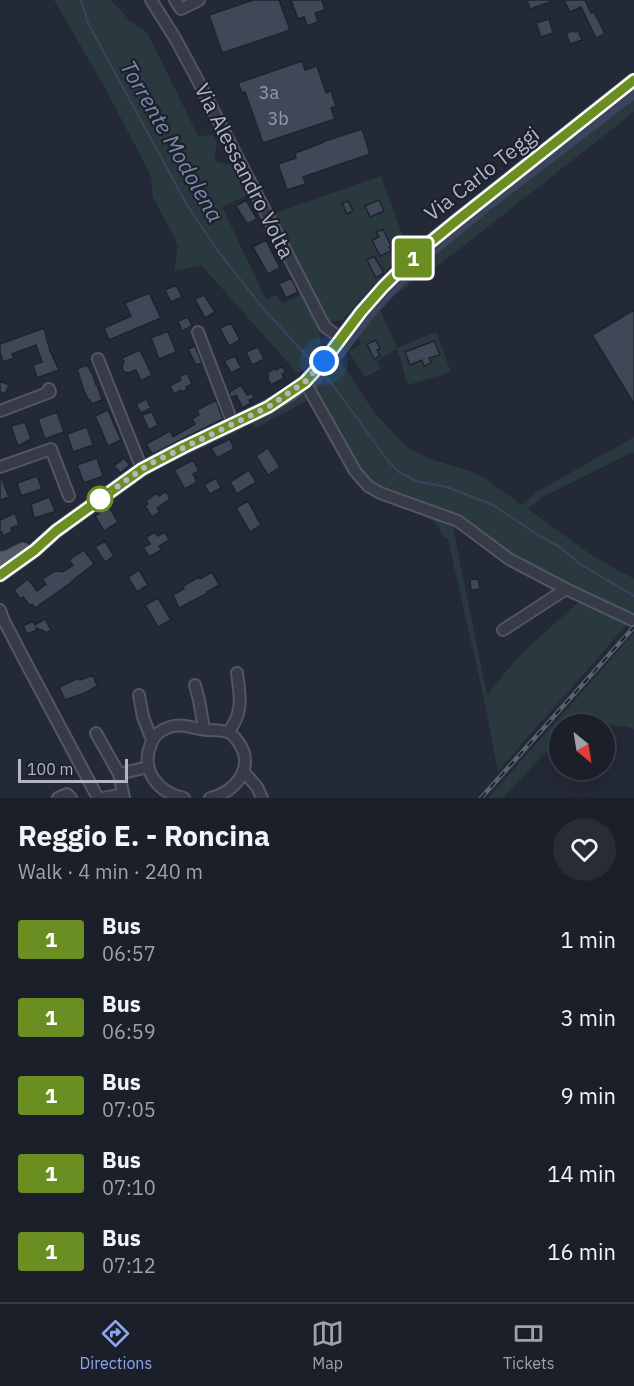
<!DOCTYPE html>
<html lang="en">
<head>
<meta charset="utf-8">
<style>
  body { margin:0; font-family:"IBM Plex Sans",sans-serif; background:#282c35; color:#f1f3f6; height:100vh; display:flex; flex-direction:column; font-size:22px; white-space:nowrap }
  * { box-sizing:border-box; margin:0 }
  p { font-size:20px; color:#a0a2a8 }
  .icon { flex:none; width:33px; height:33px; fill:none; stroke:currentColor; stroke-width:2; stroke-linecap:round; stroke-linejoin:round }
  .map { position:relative; height:798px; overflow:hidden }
  .panel { display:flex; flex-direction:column; background:#1b1f29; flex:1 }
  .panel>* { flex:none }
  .badge { padding:0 12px; border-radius:4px; font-size:21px; line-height:39px }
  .needle { width:39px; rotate:150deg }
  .fabs { position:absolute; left:549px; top:714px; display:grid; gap:12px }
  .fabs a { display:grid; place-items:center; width:66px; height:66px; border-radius:50%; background:#1b1f29; box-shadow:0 6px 24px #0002,0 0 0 2px #393d46; font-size:30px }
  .scale { position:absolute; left:18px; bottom:15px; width:110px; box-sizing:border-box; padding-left:6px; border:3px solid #b2b6c4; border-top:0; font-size:16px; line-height:21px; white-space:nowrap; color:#b2b6c4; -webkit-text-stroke:4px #1c212d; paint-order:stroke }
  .you { position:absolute; width:30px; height:30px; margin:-15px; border:4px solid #fff; border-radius:50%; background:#1a73e8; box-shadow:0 0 0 9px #1a73e833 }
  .map>.badge { position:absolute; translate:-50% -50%; box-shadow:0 0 0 3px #fff }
  .round { display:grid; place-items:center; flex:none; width:63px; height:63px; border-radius:32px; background:#282c35 }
  .head { display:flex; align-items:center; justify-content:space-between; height:102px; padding:0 18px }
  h1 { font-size:28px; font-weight:700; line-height:45px }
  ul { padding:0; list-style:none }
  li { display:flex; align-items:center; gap:18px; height:78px; padding:0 18px }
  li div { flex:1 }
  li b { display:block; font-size:22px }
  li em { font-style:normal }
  li .badge { min-width:66px; font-weight:700; text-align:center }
  .tabs { display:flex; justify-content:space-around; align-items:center; height:84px; border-top:2px solid #393d46; background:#1b1f29; font-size:16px; color:#a0a2a8 }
  .tabs a { display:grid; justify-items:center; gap:3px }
  .tabs .active { color:#8ea5ed }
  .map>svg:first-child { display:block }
  .green { fill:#2a393d; fill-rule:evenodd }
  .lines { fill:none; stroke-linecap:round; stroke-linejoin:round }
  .stream { stroke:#3a445f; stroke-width:2 }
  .canal { stroke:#3a445f; stroke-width:8 }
  .building { fill:#404757; stroke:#1e232f; stroke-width:1.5 }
  .minor-casing { stroke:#525663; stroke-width:14 }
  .major-casing { stroke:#404551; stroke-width:16 }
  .minor { stroke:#373b48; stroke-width:10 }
  .major { stroke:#555a68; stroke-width:14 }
  .rail-casing { stroke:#5b6171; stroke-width:4.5 }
  .rail { stroke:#1c212d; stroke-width:2; stroke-dasharray:7; stroke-linecap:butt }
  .line-casing { stroke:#fff; stroke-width:14 }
  .line { stroke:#6b8e23; stroke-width:9 }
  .walk { stroke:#b2b6c4; stroke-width:6; stroke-dasharray:0 10.8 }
  .stop-dot { fill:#fff; stroke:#6b8e23; stroke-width:3 }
  .labels { text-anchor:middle; stroke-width:4.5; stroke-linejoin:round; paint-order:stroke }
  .number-label { font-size:18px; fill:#969aa9 }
  .street-label { font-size:21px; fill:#b2b6c4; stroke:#1c212d }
  .water-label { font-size:22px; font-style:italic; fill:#7c89aa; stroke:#1c212d }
</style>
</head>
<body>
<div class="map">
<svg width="634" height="798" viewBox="0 0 634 798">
  <rect width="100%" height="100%" fill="#242937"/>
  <path class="green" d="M54,0H111L130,21L147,32L198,136L213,135L217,143L214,161L231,165L240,180L252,193L222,207L266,299L276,295L282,304L300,295C311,314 332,340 313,361C309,366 303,370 298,374L201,265L174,271L178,245L153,197L151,176L103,84Z
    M634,89V112L443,262L419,277L379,307L397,348L436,332L451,372L408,385L397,349L377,361L380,369L365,377L348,351L361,345L357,334L339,356L341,362L374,412L408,448L430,459L471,471L483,477L522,505L535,493L634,437V454L633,452L541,498L528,509L593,556L634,579V621L631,620L498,771L484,699L448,539L444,538L439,528L430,518L431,517L379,498L309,400L256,428L250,420L336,354L432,248ZM464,525L566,589L584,597L519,656L487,695L453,527Z
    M381,176L407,248L342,320L331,322L326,317L272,214Z
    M634,633V729L628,727L604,724H560L559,739L502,798H488Z"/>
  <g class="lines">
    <path class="stream" d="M81,0L88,23L187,205L218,251L261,306L314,364
      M322,373L333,385L388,461L399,472L416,481L447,487L493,505L538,535L560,547L580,564L634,596"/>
    <path class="canal" d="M312,387L339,356L373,312L417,265L489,206L634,95"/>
  </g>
  <path class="building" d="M253,0H279L290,30L222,53L209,15Z
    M291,0H322L325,10L315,13L318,22L307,26L304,17L298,19Z
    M527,0H553V1L530,9Z
    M564,0H585L591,13L594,12L605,34L596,38L581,7L570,12Z
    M549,19L553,33L541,37L536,23Z
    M575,30V32L578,31L582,40L570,44L566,33Z
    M302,61L305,70L317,66L326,93L331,91L336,106L331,108L335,119L263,143L245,92L242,93L238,83Z
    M362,129L370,154L303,177L306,184L287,190L278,164L296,158L295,153L322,143V142Z
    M246,200L257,219L247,224L236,206Z
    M379,200L384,211L370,217L365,206Z
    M348,201L353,211L347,214L342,203Z
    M383,229L391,246L389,247L391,251L380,256L372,240L379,237L376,232Z
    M266,240L280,268L268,274L253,247Z
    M374,256L384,273L376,278L367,260Z
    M291,278L298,292L286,298L279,284Z
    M176,285L182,297L171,302L165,290Z
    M149,293L161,318L109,340L104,328L131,316L125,303Z
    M204,295L215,312L205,318L195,299Z
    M634,310V404L592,335Z
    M188,317L192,326L182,331L178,321Z
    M231,323L240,340L229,346L220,328Z
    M44,328L50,351L59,370L37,378L33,365L42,362L36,345L12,354L14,358L3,362L0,353V344Z
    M168,331L176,352L159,359L151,338Z
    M376,340L380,349L377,350L380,356L374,359L367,344Z
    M434,341L440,355L429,358L431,363L424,366L422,360L410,365L405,352Z
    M195,346L202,363L196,365L188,349Z
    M258,347L264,359L252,365L246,352Z
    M140,350L152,375L141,381L136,370L128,373L123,371L122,366L124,362L122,358Z
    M235,356L241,368L231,373L224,361Z
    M87,365L91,372H92L96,385H97L102,400L91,404L90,400L89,401L84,391L77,369Z
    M282,367L286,372L282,374L284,378L271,385L267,377L269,376L267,373L275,368L276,370Z
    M187,373L192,384L186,387L188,389L182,392L181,390L174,394L170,386L181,380L179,377Z
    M0,381L9,385L5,394L0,392Z
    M241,385L247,395L252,393L254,398L249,400L251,403L243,408L236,395L231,398L229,393Z
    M146,399L151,408L141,413L136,404Z
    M216,400L223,419L152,454L146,444L170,431L173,437L195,424L192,419L199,415L197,410Z
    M108,410L121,440L108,446L95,416Z
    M57,412L64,432L45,439L38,419Z
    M152,412L158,425L149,430L142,415Z
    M25,422L31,439L18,446L11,426Z
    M87,427L93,445L73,452L67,434Z
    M230,439L234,449L217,458L211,448Z
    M268,448L280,467L268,475L256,456Z
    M97,458L103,476L84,483L77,465Z
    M124,458L130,465L120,473L114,466Z
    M193,460L199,471L193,474L197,482L185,489L174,470Z
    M249,470L256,482L237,494L230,482Z
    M0,474L9,497L0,500Z
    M37,476L42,489L21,496L17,483Z
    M216,478L221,488L210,494L204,485Z
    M166,491L170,499L157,508L160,512L152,517L145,506L148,504L146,501L157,493L159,496Z
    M49,497L55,510L54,512L34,518L31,504Z
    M248,501L261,525L250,532L236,508Z
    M109,507L118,522L104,531L95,516Z
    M15,513L19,525L11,528L12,532L3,536L2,532H0V520Z
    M155,532L158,536L165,532L169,540L159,546L161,550L149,557L143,547L150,544L146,537Z
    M105,541L114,556L105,562L95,547Z
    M84,550L94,564L72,581V582L35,608L32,604L30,606L23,597L20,599L14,590L28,579L37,591L46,584L42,579L53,572L59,571L63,572L73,565L69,560Z
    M139,570L148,585L137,592L128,577Z
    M212,572L219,585L207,592L208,593L179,608L173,595L184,589L183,586L199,577L200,579Z
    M478,579L480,589L471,590L470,580Z
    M158,598L171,620L158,627L145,605Z
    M45,619L51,630L46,633L44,631L36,628L37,630L27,634L23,626L33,621L35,625Z
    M93,675L97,686L85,693L65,700L59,687L79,678L80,680Z"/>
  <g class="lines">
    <defs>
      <path id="minor" d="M151,0L175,38L195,75L325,327L341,338
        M175,0L181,9L199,0
        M198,332L233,424
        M98,359L142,469
        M305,382L355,471L368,486L380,493L458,521L509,559L566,589L634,621
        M0,411L50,392L49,389
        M0,467L51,449L69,496
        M0,610L3,619L26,663L98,798
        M503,630L566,589
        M195,685L199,700L204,729
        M139,695L143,717L152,740
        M228,732C244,713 240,696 237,673
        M96,733L119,774L124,798
        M243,771L257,787L262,798
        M119,774L148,767
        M58,798L67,794L71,798
        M103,798L123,794
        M184,798C158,793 140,770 151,744C153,738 157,733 163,730C180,721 189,728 207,730C214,730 224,730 230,733C234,736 237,740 239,743C256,768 234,793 210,798"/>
      <path id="major" d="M0,559L7,558L23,550
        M0,575L35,550L56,531L142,469L168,455L268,407L290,394L305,382L324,361L361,312L383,287L425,246L634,80"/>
    </defs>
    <use href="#minor" class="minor-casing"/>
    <use href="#major" class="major-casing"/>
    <use href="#minor" class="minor"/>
    <use href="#major" class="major"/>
    <defs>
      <path id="rail" d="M481,798L634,627"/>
    </defs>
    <use href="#rail" class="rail-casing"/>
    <use href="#rail" class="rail"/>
  </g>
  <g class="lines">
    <defs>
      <path id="line" d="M0,575L35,550L56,531L142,469L184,447L268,407L305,382L324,361L361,312L383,287L416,254L455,222L634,80"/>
    </defs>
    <use href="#line" class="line-casing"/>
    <use href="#line" class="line"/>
    <path class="walk" d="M100,499L142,469L154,462L268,407L305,382L324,361"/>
  </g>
  <circle class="stop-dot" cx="100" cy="499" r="12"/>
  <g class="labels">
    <g class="number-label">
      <text x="269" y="99">3a</text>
      <text x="278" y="125">3b</text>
    </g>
    <g class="street-label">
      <text transform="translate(244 171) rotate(63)" y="7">Via Alessandro Volta</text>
      <text transform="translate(482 174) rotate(-38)" y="7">Via Carlo Teggi</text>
    </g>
    <g class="water-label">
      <text transform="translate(172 141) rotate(60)" y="8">Torrente Modolena</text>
    </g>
  </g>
</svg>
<div class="fabs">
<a><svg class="needle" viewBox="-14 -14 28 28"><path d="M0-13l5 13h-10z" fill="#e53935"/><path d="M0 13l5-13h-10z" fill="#a0a2a8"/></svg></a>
</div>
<div class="scale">100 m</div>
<div class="you" style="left:324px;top:361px"></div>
<b class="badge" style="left:413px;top:258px;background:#6b8e23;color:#fff">1</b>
</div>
<section class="panel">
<div class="head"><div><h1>Reggio E. - Roncina</h1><p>Walk · 4 min · 240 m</p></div><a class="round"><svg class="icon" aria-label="heart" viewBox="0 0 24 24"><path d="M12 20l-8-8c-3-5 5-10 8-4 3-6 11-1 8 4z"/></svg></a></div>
<ul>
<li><span class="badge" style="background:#6b8e23;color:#fff">1</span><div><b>Bus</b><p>06:57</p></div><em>1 min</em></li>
<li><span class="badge" style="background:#6b8e23;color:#fff">1</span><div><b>Bus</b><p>06:59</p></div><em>3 min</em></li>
<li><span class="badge" style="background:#6b8e23;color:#fff">1</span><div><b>Bus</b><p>07:05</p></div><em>9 min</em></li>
<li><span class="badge" style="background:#6b8e23;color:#fff">1</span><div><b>Bus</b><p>07:10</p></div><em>14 min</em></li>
<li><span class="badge" style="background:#6b8e23;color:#fff">1</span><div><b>Bus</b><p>07:12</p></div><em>16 min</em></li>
</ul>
</section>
<nav class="tabs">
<a class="active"><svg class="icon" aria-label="directions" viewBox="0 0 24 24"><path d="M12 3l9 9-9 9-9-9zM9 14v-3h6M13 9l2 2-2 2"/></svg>Directions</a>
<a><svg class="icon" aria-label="map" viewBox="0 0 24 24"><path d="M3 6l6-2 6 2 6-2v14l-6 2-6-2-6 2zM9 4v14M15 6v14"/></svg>Map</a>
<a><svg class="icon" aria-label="tickets" viewBox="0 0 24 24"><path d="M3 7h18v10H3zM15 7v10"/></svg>Tickets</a>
</nav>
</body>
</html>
